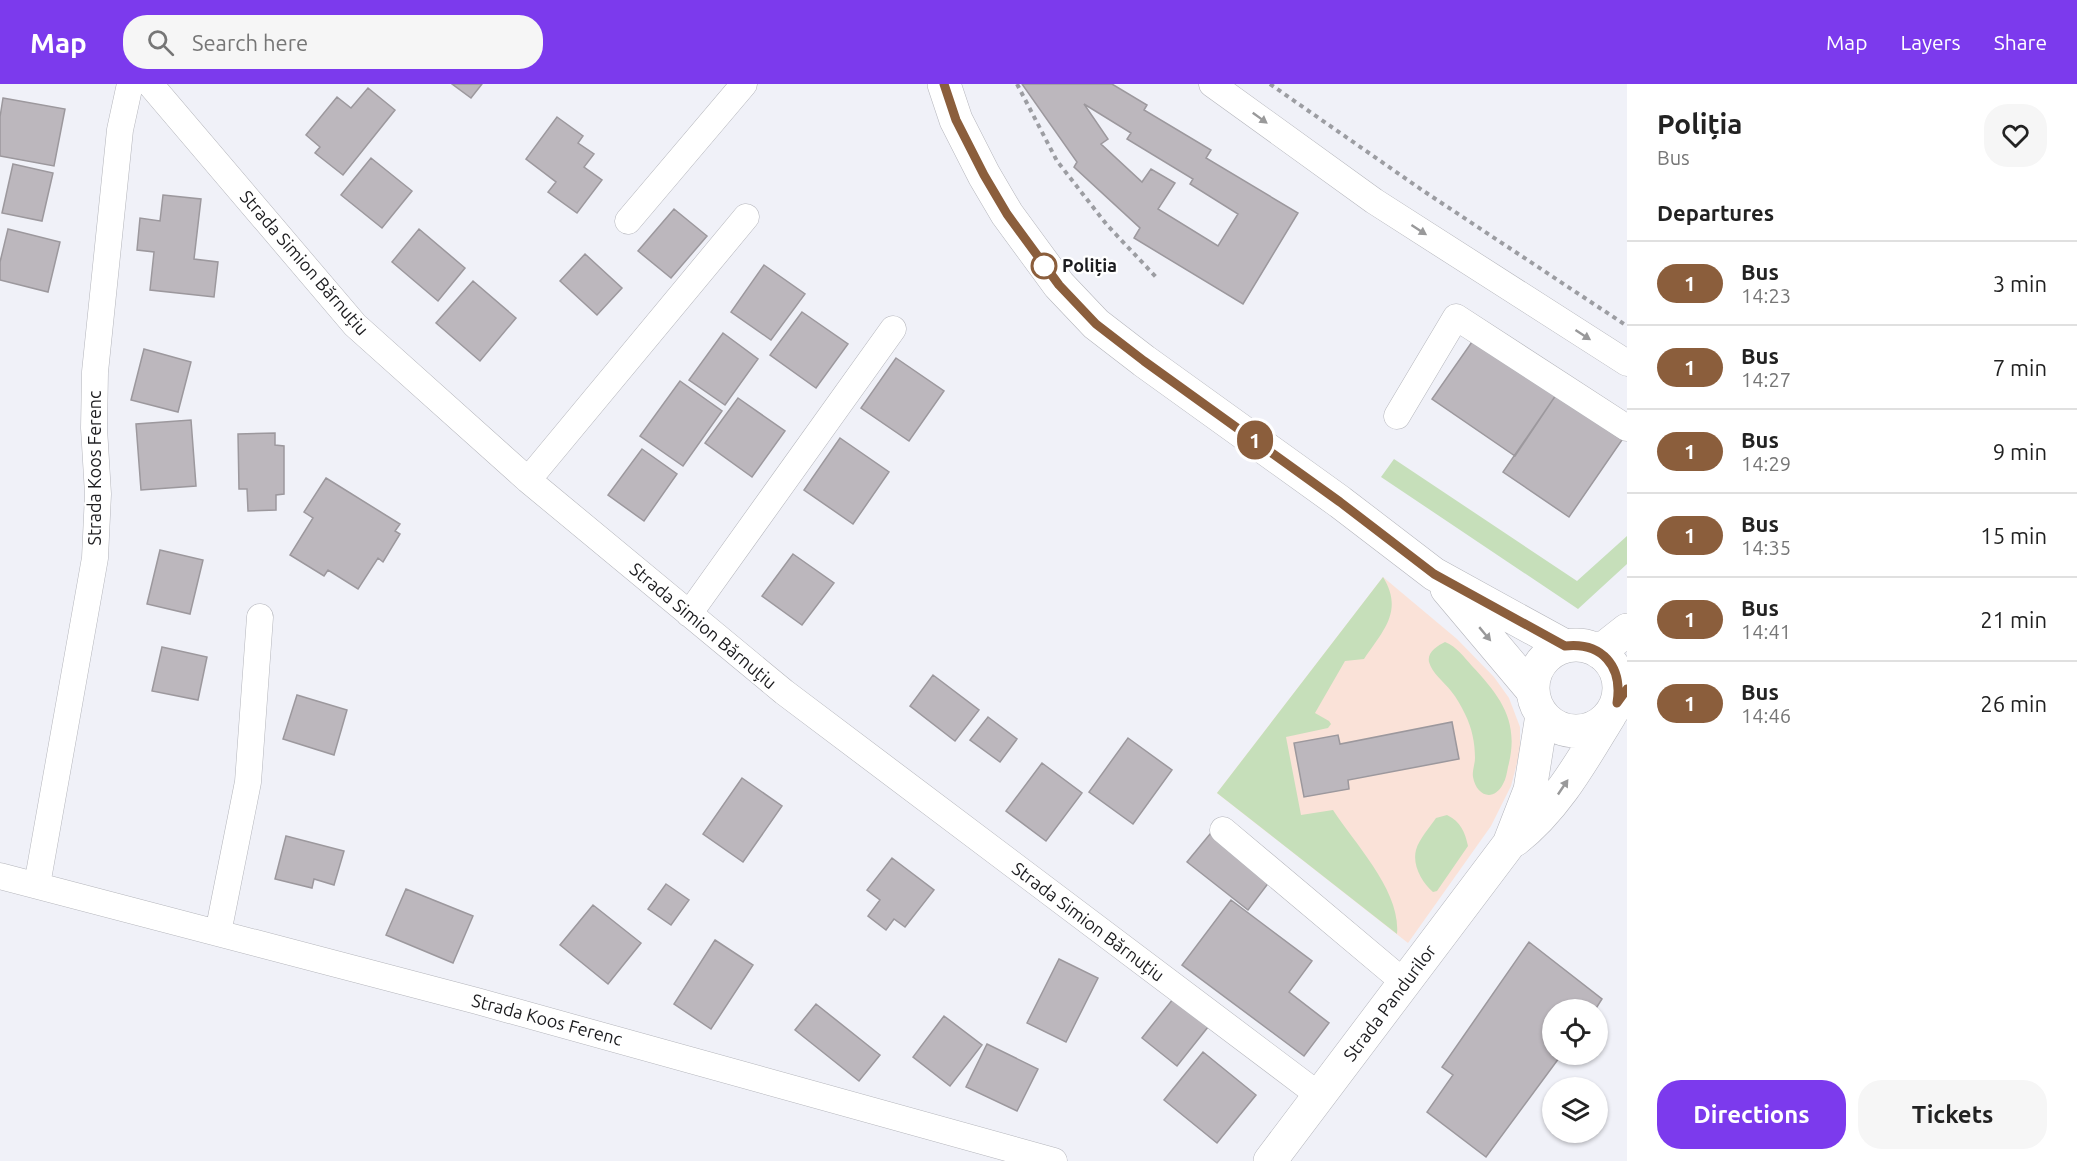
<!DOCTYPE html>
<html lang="en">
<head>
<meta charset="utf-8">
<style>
  body { margin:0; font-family:Ubuntu,sans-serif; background:#f6f6f6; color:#222; height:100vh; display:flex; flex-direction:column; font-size:22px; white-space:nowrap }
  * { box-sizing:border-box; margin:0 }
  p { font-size:20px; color:#767676 }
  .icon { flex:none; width:33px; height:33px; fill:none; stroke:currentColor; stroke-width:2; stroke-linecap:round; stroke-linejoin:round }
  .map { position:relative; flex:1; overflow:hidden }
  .side { display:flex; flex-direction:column; background:#fff; width:450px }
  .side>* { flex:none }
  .badge { padding:0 12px; border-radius:20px; font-size:21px; line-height:39px }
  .buttons { position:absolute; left:1542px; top:915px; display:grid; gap:12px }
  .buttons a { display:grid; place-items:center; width:66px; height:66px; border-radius:50%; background:#fff; box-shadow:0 2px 4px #0004; font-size:30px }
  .map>.badge { position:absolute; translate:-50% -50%; box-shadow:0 0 0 3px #fff }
  h2 { padding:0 30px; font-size:22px; line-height:54px }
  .round { display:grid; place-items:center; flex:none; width:63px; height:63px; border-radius:24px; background:#f6f6f6 }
  .summary { display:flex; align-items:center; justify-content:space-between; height:102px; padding:0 30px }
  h1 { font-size:28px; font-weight:700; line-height:45px }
  .cta { display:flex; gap:12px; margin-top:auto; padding:12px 30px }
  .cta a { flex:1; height:69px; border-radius:24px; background:#7c3aed; color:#fff; font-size:24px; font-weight:700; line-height:69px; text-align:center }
  .cta a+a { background:#f6f6f6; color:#222 }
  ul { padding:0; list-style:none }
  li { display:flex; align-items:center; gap:18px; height:84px; padding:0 30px; border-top:2px solid #e0e0e0 }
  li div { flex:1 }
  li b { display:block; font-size:22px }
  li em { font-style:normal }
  li .badge { min-width:66px; font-weight:700; text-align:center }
  header { display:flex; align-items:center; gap:36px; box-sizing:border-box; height:84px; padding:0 30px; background:#7c3aed; color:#fff }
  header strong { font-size:28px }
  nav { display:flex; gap:33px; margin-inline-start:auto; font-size:21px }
  .search { width:420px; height:54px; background:#f6f6f6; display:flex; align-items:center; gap:15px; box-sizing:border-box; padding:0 21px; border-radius:24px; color:#767676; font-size:22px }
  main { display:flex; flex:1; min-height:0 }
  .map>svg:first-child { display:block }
  .commercial { fill:#fae2d8 }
  .green { fill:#c6dfba }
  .building { fill:#bcb7bd; stroke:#9c989d; stroke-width:1.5; fill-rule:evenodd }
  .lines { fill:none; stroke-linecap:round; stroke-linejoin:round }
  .minor-casing { stroke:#b4b5bb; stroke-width:27 }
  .major-casing { stroke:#b4b5bb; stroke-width:34 }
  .highway-casing { stroke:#b4b5bb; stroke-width:34 }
  .path { stroke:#9c9da2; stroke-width:4; stroke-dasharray:4.5 4.5; stroke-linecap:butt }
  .minor { stroke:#fff; stroke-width:26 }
  .major { stroke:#fff; stroke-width:33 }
  .highway { stroke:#fff; stroke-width:33 }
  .oneway { fill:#99999a }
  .line-casing { stroke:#fff; stroke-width:14 }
  .line { stroke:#8b5e3c; stroke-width:9 }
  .stop-dot { fill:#fff; stroke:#8b5e3c; stroke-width:3 }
  .labels { text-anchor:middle; stroke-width:4.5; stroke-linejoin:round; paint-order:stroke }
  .street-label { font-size:18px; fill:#1c1c1f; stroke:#fff }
  .stop-label { font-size:18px; font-weight:bold; fill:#1c1c1f; stroke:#fff; text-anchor:start }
</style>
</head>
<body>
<header>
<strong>Map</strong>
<div class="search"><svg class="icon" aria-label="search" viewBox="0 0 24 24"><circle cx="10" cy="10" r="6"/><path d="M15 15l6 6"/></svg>Search here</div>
<nav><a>Map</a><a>Layers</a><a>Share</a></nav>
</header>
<main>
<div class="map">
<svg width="1627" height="1077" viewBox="0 0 1627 1077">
  <rect width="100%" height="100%" fill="#f0f1f8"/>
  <path class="commercial" d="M1383,493L1457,555L1494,593L1509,614L1520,643V668L1511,702L1491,742L1408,859L1217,709Z"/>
  <path class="green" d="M1394,375L1577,497L1627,452V480L1578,525L1381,393Z
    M1383,493C1404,527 1383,547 1364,575L1345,577L1315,629L1329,637L1331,640L1328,644L1286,653L1301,731L1333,726C1355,760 1401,807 1397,850L1217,709Z
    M1445,558C1457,563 1464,573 1472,582C1501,613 1520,638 1508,683C1507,688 1506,695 1503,700C1493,719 1476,711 1473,693C1472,687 1475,680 1475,674C1475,659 1472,644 1465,630C1461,622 1457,614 1451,607C1444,598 1432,589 1429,578C1427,568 1437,562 1445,558Z
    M1447,731C1461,738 1465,748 1468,762L1437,807L1433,808C1422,799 1412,781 1416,766C1419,755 1430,743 1436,734Z"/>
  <path class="building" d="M452,0H482L471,14Z
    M1022,0H1112L1147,21L1144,26L1211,66L1206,74L1298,129L1243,220L1134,154L1140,144L1074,83L1077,78ZM1084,20L1131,49L1127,55L1193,95L1190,100L1238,130L1218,162L1158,125L1175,99L1151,85L1142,98L1101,60L1108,55Z
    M368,4L395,26L343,91L315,69L320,63L306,51L337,13L351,24Z
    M3,14L65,25L54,82L0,72V33Z
    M557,33L583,52L578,59L594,70L584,83L602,96L577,129L548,108L556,98L526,75Z
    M371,74L412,107L382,144L341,111Z
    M13,80L53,89L42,137L2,129Z
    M163,111L201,115L194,175L218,178L214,213L150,206L154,168L137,166L140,134L160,137Z
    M674,125L707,152L671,194L638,167Z
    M8,145L60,158L48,208L0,196V178Z
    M419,145L465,184L438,217L392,178Z
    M585,170L622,204L597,231L560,197Z
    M764,181L805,210L771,256L731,228Z
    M473,197L516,234L480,277L436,239Z
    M802,228L848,260L816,304L770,271Z
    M723,249L758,275L725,321L689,296Z
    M1474,255L1556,311L1515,372L1432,315Z
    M144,265L191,278L178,328L131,316Z
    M896,274L944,307L909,357L861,324Z
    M680,297L722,327L683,382L640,352Z
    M1556,311L1622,356L1569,433L1503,388Z
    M738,314L785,347L752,393L705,359Z
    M191,336L196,402L141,406L136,340Z
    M275,349V361L284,362V410L276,411V426L248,427L247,405H239L238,350Z
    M840,354L889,388L853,440L804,406Z
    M642,365L677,390L644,437L608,411Z
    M326,394L400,440L395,447L400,450L383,478L378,474L358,505L328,486L324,492L290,471L313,434L304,428Z
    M160,466L203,476L190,530L147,520Z
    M793,470L834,499L802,541L762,512Z
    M162,563L207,573L198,616L152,607Z
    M933,591L979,626L955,657L910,622Z
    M297,611L347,626L334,671L283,655Z
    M988,633L1017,655L1000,678L970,656Z
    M1452,638L1459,675L1348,696L1349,705L1304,713L1294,659L1338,651L1340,660Z
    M1128,654L1172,686L1133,740L1089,708Z
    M1042,679L1082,709L1046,757L1006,727Z
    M742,694L782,722L743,778L703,750Z
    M1210,750L1270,797L1248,826L1187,778Z
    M286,752L344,767L334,801L314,795L312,804L275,795Z
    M892,774L934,806L905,843L894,835L886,846L868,832L880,816L867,806Z
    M666,800L689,816L671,841L648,825Z
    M406,805L473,832L453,879L386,851Z
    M1231,816L1312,877L1289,908L1329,939L1304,972L1182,881Z
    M593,821L641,859L608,900L560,861Z
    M715,856L753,881L711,945L674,920Z
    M1529,858L1602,915L1595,926H1552V970H1562L1486,1073L1427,1028L1453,991L1442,983Z
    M1059,875L1098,894L1066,958L1027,939Z
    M1173,915L1208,943L1177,982L1142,954Z
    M816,920L880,971L859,997L795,946Z
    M944,932L982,961L950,1002L913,973Z
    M987,960L1038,985L1017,1027L966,1003Z
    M1203,968L1256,1011L1217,1059L1164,1016Z"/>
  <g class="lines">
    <defs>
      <path id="minor" d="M150,0L355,241L528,396L784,608L1320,1012
        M1212,0L1374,117L1627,279
        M628,137L744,0
        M1397,332L1456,233L1627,344
        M528,396L746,133
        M689,530L893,245
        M1223,746L1405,899
        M0,792L477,917L1054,1077
        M37,801L95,474L98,410L94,344L95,288L120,46L130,0
        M218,849L248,698L260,533"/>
      <path id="major" d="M944,0L956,36L984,91L1007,130L1059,201L1096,240L1144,277L1340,418L1434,490L1565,562
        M1447,505L1532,606"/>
      <path id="highway" d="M1533 604a43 43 0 1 1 86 0a43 43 0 1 1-86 0Z
        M1599,568L1627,546
        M1515,756C1557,723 1583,675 1610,631
        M1270,1077L1509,760L1530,706L1542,631"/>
    </defs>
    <use href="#minor" class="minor-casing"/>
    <use href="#major" class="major-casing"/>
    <use href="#highway" class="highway-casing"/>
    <path class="path" d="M1017,0L1057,77L1107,141L1156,193
      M1270,0L1422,106L1627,242"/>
    <use href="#minor" class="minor"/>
    <use href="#major" class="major"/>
    <use href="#highway" class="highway"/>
  </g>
  <defs><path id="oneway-solid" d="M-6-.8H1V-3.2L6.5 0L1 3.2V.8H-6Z" transform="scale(1.5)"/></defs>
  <g class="oneway">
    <use href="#oneway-solid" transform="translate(1260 34) rotate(36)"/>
    <use href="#oneway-solid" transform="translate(1419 146) rotate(33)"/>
    <use href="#oneway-solid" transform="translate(1583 251) rotate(33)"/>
    <use href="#oneway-solid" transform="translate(1485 550) rotate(50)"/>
    <use href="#oneway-solid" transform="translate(1563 703) rotate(-56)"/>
  </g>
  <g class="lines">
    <defs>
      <path id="line" d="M944,0L956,36L984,91L1007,130L1059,201L1096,240L1144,277L1340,418L1434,490L1565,562C1602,558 1623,582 1617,619L1627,605"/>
    </defs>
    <use href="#line" class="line-casing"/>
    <use href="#line" class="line"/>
  </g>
  <circle class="stop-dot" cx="1044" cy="182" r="12"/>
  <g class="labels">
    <g class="street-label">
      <text transform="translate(304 179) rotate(49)" y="6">Strada Simion Bărnuțiu</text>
      <text transform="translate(95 384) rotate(-90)" y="6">Strada Koos Ferenc</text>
      <text transform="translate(703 542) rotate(40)" y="6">Strada Simion Bărnuțiu</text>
      <text transform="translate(1088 838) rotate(37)" y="6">Strada Simion Bărnuțiu</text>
      <text transform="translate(1390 919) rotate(-53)" y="6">Strada Pandurilor</text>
      <text transform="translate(547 936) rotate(15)" y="6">Strada Koos Ferenc</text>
    </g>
    <g class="stop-label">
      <text x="1062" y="188">Poliția</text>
    </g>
  </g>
</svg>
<div class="buttons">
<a><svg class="icon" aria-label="locate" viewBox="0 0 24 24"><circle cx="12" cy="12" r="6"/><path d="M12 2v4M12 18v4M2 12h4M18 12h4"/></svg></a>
<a><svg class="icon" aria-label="layers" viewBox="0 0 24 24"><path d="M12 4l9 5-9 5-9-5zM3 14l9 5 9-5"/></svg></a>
</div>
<b class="badge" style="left:1255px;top:356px;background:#8b5e3c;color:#fff">1</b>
</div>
<section class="side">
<div class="summary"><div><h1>Poliția</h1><p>Bus</p></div><a class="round"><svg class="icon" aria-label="heart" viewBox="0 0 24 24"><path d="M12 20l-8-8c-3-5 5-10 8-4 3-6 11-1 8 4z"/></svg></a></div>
<h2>Departures</h2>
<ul>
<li><span class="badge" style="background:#8b5e3c;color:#fff">1</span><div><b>Bus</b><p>14:23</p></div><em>3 min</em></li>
<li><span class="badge" style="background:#8b5e3c;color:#fff">1</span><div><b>Bus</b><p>14:27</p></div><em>7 min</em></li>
<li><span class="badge" style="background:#8b5e3c;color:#fff">1</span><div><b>Bus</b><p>14:29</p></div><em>9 min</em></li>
<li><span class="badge" style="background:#8b5e3c;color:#fff">1</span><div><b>Bus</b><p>14:35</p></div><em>15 min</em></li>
<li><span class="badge" style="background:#8b5e3c;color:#fff">1</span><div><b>Bus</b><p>14:41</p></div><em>21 min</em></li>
<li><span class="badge" style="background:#8b5e3c;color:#fff">1</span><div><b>Bus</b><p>14:46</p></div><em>26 min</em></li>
</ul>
<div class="cta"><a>Directions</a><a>Tickets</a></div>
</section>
</main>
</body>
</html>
